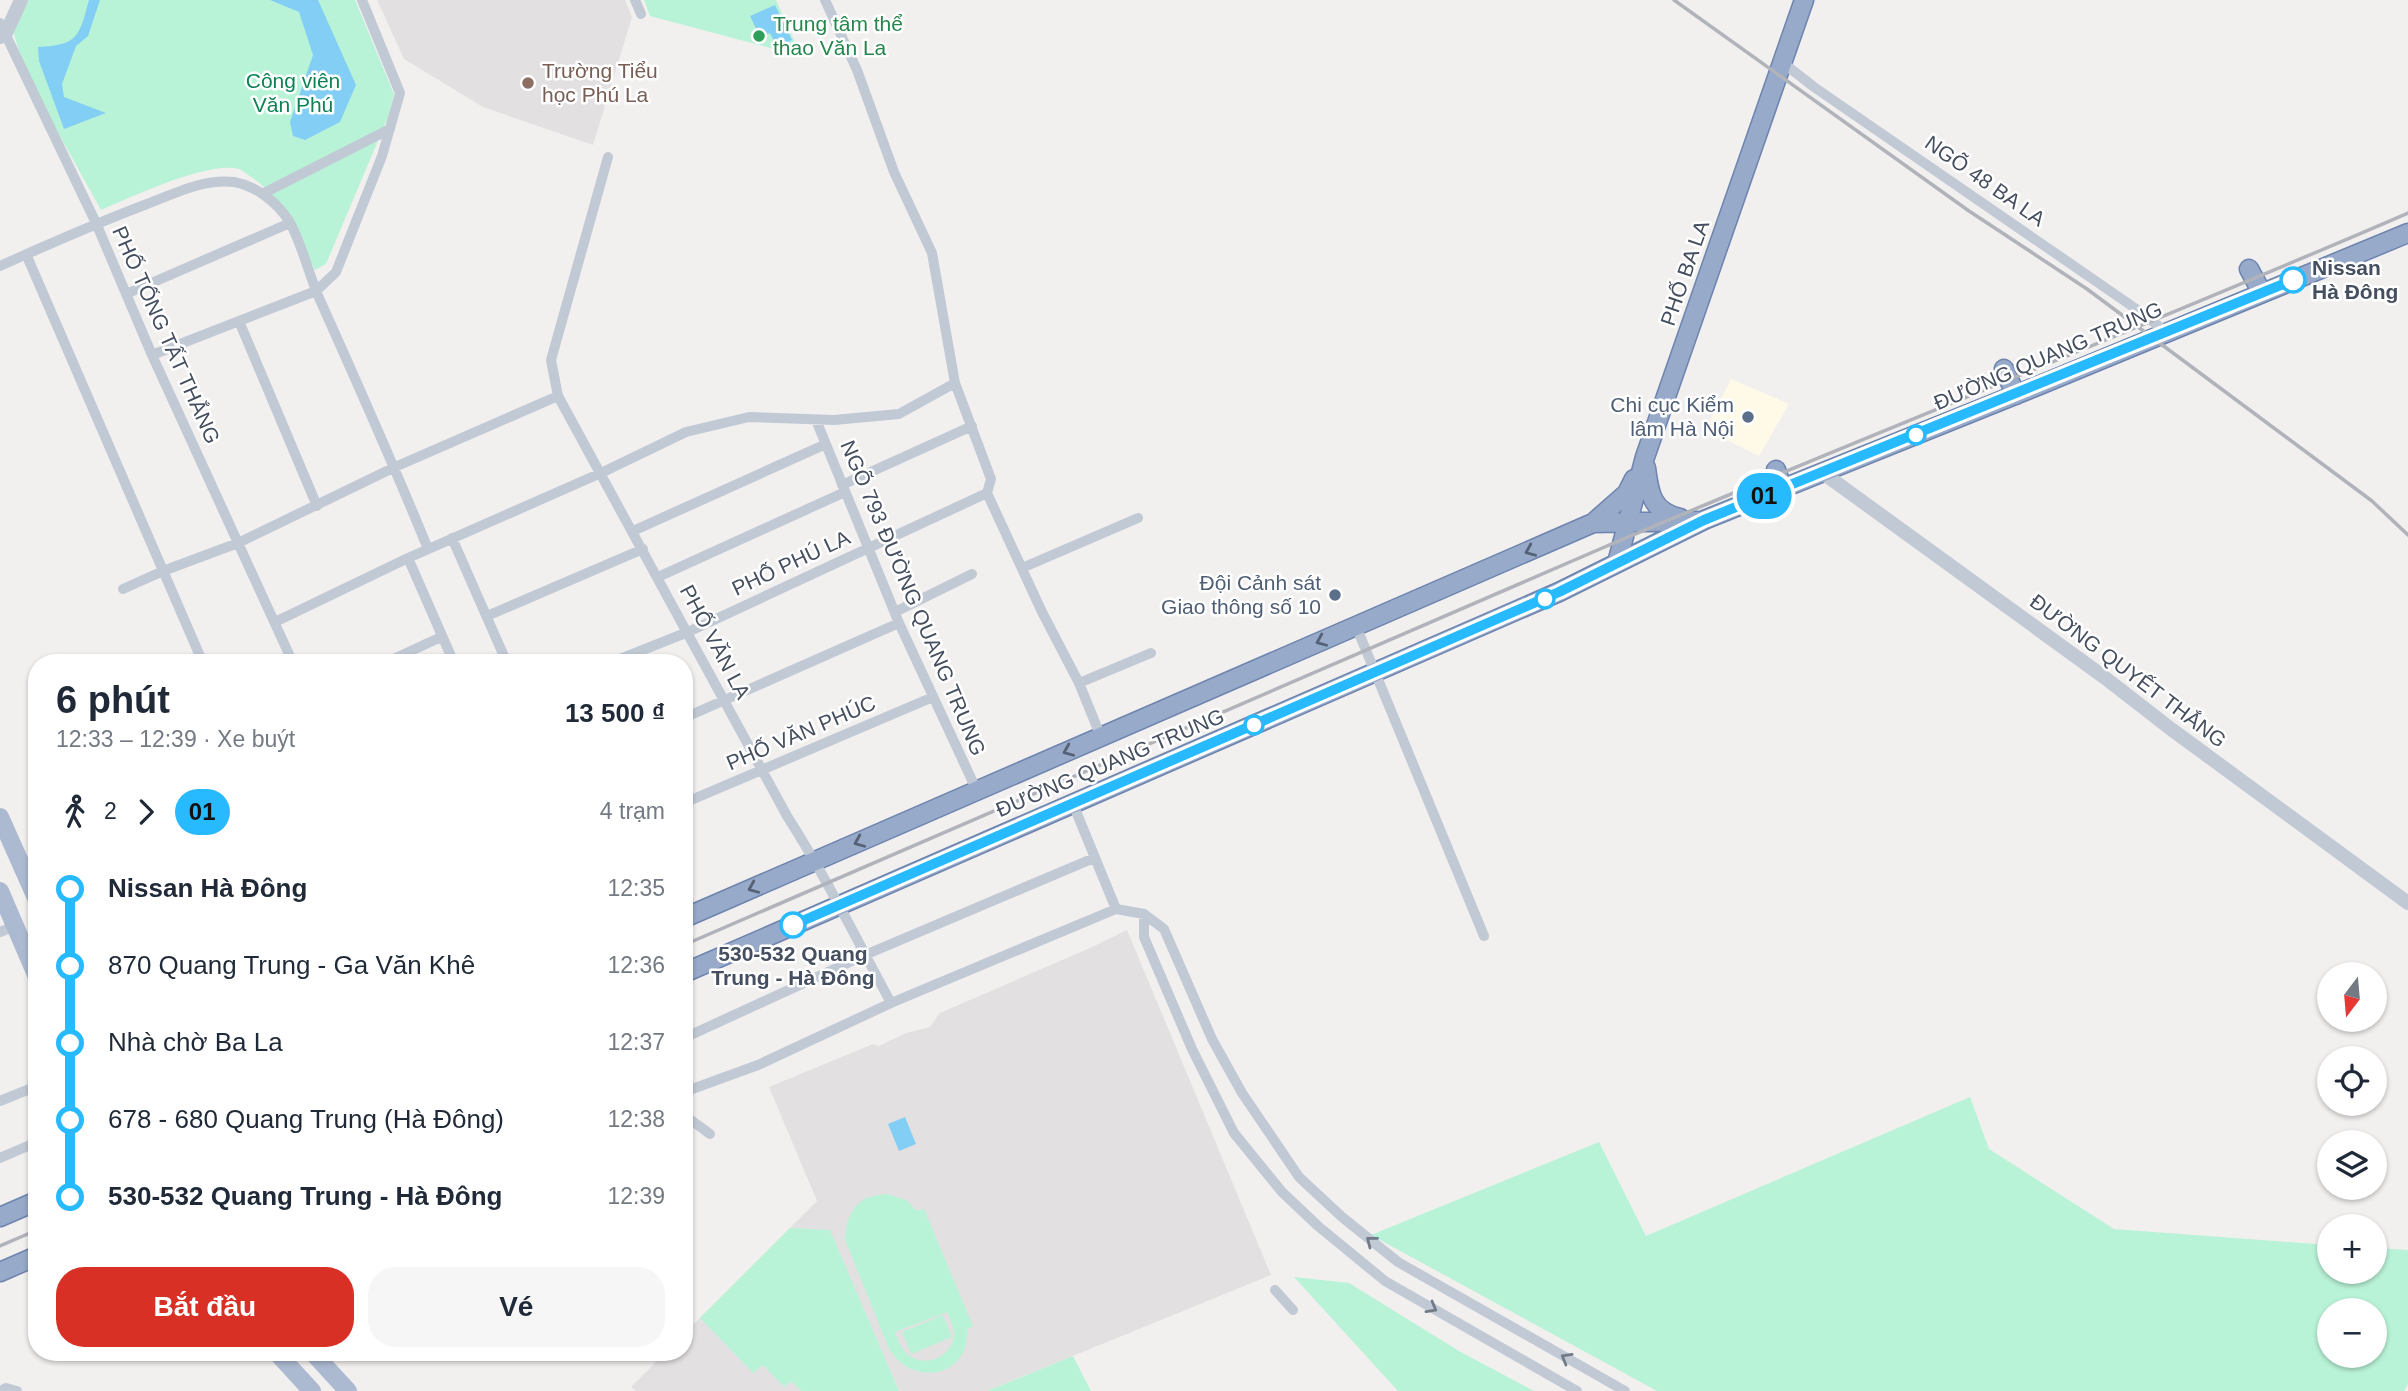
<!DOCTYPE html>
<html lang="vi">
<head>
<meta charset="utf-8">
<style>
  body { margin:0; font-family:Helvetica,sans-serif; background:#f6f6f7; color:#1f2937; height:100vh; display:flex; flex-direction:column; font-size:26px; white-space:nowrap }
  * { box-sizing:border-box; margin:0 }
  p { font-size:23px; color:#747a83 }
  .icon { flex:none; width:38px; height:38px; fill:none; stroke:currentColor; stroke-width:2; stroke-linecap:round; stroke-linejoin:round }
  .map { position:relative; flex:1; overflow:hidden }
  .details { position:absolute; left:28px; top:654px; width:665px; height:707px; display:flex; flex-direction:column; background:#fff; border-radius:28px; box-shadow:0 2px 5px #0004 }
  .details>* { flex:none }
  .badge { padding:0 14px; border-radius:23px; font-size:24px; line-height:46px }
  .needle { width:46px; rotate:196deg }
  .controls { position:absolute; left:2317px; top:962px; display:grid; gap:14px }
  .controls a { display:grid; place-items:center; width:70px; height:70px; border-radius:50%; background:#fff; box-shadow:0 2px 5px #0004; font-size:35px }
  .map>.badge { position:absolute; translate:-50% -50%; box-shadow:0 0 0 4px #fff }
  .legs { display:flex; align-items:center; gap:10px; height:77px; padding:0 28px; font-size:23px }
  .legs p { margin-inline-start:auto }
  .head { display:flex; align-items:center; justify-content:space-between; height:119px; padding:0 28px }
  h1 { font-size:38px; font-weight:800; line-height:52px }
  .cta { display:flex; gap:14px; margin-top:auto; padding:14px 28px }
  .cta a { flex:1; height:80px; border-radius:28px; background:#d93025; color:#fff; font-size:28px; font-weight:800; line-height:80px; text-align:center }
  .cta a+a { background:#f6f6f7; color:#1f2937 }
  ul { padding:0 28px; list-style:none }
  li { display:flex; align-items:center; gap:24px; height:77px; font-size:26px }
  li i { display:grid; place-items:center; width:10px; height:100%; margin:0 9px; background:currentColor }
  li i::after { content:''; width:18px; height:18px; margin:-9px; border:5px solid; border-radius:50%; background:#fff }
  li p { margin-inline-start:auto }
  li:first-child i { background:linear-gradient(#0000 50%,currentColor 0) }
  li:last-child i { background:linear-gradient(currentColor 50%,#0000 0) }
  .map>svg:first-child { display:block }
  .commercial { fill:#fefae7 }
  .education { fill:#e3e0e1 }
  .green { fill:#b9f3d7; fill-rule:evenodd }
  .water { fill:#82cef5 }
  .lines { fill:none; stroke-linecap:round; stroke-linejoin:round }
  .trunk-casing { stroke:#6d84af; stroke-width:21 }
  .minor { stroke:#c1c9d5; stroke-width:10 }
  .tertiary { stroke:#c1c9d5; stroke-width:14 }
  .primary { stroke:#acbad1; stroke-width:18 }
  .trunk { stroke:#97aaca; stroke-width:18 }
  .rail { stroke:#b1b3ba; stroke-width:3.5 }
  .oneway { stroke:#556174 }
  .oneway2 { stroke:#707a88 }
  .line-1-casing { stroke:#fff; stroke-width:16 }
  .line-1 { stroke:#27baff; stroke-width:10 }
  .leisure-dot { fill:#2e9e5b; stroke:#fff; stroke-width:2.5 }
  .education-dot { fill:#8d6e63; stroke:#fff; stroke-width:2.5 }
  .stop-1-dot { fill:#fff; stroke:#27baff; stroke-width:3.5 }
  .service-dot { fill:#5c6f8a; stroke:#fff; stroke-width:2.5 }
  .labels { text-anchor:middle; stroke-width:5; stroke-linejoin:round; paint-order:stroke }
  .leisure-label { font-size:21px; fill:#27864d; stroke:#fff; text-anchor:start }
  .education-label { font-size:21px; fill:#785e54; stroke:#fff; text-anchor:start }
  .park-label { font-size:21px; fill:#0e8257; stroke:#fff }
  .street-label { font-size:21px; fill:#454f5f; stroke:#fff }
  .stop-label { font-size:21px; font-weight:bold; fill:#454f5f; stroke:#fff; text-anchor:start }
  .service-label { font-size:21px; fill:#4e5e75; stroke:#fff; text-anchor:end }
</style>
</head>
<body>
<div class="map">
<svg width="2408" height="1391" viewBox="0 0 2408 1391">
  <rect width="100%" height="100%" fill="#f2efef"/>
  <path class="commercial" d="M1731,379L1789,404L1759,456L1702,428L1705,420L1710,421Z"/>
  <path class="education" d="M378,0H625L632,17L593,145L483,107L404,59L378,2Z
    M1127,930L1271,1275L987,1391H899L864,1310L791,1381L801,1391H636L631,1387L665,1353H684V1334L817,1201L769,1087L873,1044L879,1046L906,1033L930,1027L940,1013L1090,948Z"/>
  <path class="green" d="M28,0H355L394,94L388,117L326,264L315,270C298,234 283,196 248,175C245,173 242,170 239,169C207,161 132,197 101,210L26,75L13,31Z
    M644,0H776L801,56L650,16Z
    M1970,1097L1989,1149L2114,1229L2329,1245V1272H2375V1248L2408,1250V1384L2404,1391H1657L1371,1235L1599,1142L1646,1236ZM2329,1311H2375V1356H2329Z
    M888,1194L906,1200L917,1211L924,1209L973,1326L967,1329C970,1376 916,1388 890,1351L845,1240C847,1211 857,1195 888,1194ZM947,1312C950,1319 953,1326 954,1333C954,1358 922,1370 905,1352C900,1347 898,1339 895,1332Z
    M790,1228L830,1230L899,1391H801L791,1381L784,1387L763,1365L753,1373L700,1318Z
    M1294,1277L1349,1283L1459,1351L1534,1391H1398Z
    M943,1315L952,1337L911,1354L902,1332Z
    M1073,1356L1091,1391H987Z"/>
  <path class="water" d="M89,0H100L88,36L76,46L62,84L64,97L106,113L64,129L39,61L38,47C78,45 79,37 89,0Z
    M270,0H318L356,85L340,122L305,140L293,136L290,122L313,55L299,12Z
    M775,5L792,40L777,47L770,33L760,37L750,16Z
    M905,1117L916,1144L899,1151L888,1124Z"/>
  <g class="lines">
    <defs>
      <path id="trunk" d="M2249,269L2262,293
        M2004,369L2016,395
        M1646,468C1649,493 1652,512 1680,518
        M1776,470L1783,489
        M1593,523L1627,493L1634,479
        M1617,563L1645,457L1804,0
        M684,918L1593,523L1697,521
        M684,973L1559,592L1704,520L2035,387L2408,233
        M0,1217L37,1201
        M0,1272L37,1256"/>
    </defs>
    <use href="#trunk" class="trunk-casing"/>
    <path class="minor" d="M635,0L641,14
      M825,0L857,70L894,172L932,253L955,383L991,479L987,493
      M0,23L96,223L152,355L293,663
      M1782,62L1814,87L2142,313L2166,332
      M608,157L551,360L558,396L787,816C826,877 857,940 891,1003
      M262,194L390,129
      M26,254L203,663
      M0,266C49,244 97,223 147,204C174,194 204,178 234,182C256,186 277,202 289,221C302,243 309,276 320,300C357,383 394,465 428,549
      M126,294L290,223
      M239,321L317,506
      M152,355L316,291L336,272L382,156L400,93L362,0
      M816,420L899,623L977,791
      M842,485L972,426
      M987,493L1042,612L1079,683L1101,737
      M633,531L826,444
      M452,538L507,663
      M408,558L454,663
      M1022,568L1138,518
      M658,577L845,492
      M123,589L163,571L238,543L395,467L558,396
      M895,612L972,574
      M487,616L643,549
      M275,622L408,558L601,473L686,432L749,417L834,420L899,414L955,383
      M1356,626L1484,936
      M117,660L119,663
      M385,663L441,637
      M610,663L688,632L987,493
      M1079,683L1151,653
      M684,718L899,623
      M684,803L933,697
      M1073,804L1116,909
      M1144,914V937L1192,1049L1234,1133L1282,1192L1318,1226L1385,1281L1577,1391
      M0,932L15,926
      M684,1038L865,955L1094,858
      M684,1092L758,1065L891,1003L1116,909L1144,914L1164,929L1212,1039L1242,1093L1299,1177L1342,1217L1398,1262L1625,1391
      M0,1101L37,1086
      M684,1115L710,1134
      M0,1158L37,1142
      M1275,1290L1293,1310
      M0,1391L6,1388L17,1391"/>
    <path class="tertiary" d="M0,37L5,35L21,0
      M1823,473L2104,677L2171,729L2408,903"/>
    <path class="primary" d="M0,817L37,900
      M0,891L37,977
      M277,1353L312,1391
      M313,1353L348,1391"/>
    <use href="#trunk" class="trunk"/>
    <path class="rail" d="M1674,0L1969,211L2087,289L2372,501L2408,535
      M684,945C989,812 1294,679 1600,549C1868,435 2140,329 2408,213
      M0,1246L37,1230"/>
  </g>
  <defs><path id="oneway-chevron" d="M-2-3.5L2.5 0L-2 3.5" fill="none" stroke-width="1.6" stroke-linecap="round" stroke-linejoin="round" transform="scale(1.75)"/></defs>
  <g class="oneway">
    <use href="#oneway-chevron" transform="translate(1530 551) rotate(157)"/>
    <use href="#oneway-chevron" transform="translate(1321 641) rotate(157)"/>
    <use href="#oneway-chevron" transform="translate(1068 751) rotate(157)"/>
    <use href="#oneway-chevron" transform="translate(859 842) rotate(157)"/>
    <use href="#oneway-chevron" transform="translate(753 888) rotate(157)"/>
  </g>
  <g class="oneway2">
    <use href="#oneway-chevron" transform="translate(1371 1241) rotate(-142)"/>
    <use href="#oneway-chevron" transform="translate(1432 1308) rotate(30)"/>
    <use href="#oneway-chevron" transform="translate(1566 1358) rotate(-150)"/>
  </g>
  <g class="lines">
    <defs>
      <path id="line-1" d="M793,925L1559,592L1704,520L2293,280"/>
    </defs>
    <use href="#line-1" class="line-1-casing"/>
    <use href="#line-1" class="line-1"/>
  </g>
  <circle class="leisure-dot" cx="759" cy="36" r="7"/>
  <circle class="education-dot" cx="528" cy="83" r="7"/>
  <g class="stop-1-dot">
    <circle cx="2293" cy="280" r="12"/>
    <circle cx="1916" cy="435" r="9"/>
    <circle cx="1545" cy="599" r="9"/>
    <circle cx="1254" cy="725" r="9"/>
    <circle cx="793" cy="925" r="12"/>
  </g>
  <g class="service-dot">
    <circle cx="1748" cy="417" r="7"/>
    <circle cx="1335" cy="595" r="7"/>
  </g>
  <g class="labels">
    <g class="leisure-label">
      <text x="773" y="31">Trung tâm thể<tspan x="773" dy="24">thao Văn La</tspan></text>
    </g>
    <g class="education-label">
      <text x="542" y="78">Trường Tiểu<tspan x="542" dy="24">học Phú La</tspan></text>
    </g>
    <g class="park-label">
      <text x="293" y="88">Công viên<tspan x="293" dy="24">Văn Phú</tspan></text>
    </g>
    <g class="street-label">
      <text transform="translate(1985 181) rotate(35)" y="7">NGÕ 48 BA LA</text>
      <text transform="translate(1685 273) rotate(-71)" y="7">PHỐ BA LA</text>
      <text transform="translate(166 335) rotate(66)" y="7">PHỐ TỐNG TẤT THẮNG</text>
      <text transform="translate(2048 356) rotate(-23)" y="7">ĐƯỜNG QUANG TRUNG</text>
      <text transform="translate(791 563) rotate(-25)" y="7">PHỐ PHÚ LA</text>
      <text transform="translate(913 598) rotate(67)" y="7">NGÕ 793 ĐƯỜNG QUANG TRUNG</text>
      <text transform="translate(715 642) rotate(62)" y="7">PHỐ VĂN LA</text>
      <text transform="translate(2128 671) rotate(37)" y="7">ĐƯỜNG QUYẾT THẮNG</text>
      <text transform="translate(801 733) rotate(-23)" y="7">PHỐ VĂN PHÚC</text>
      <text transform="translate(1110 763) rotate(-23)" y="7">ĐƯỜNG QUANG TRUNG</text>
    </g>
    <g class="stop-label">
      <text x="2312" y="275">Nissan<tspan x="2312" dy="24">Hà Đông</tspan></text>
      <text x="793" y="961" text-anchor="middle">530-532 Quang<tspan x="793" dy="24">Trung - Hà Đông</tspan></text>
    </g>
    <g class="service-label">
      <text x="1734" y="412">Chi cục Kiểm<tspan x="1734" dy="24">lâm Hà Nội</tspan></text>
      <text x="1321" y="590">Đội Cảnh sát<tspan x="1321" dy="24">Giao thông số 10</tspan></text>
    </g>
  </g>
</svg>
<div class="controls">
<a><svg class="needle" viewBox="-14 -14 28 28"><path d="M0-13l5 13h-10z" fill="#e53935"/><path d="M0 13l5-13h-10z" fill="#747a83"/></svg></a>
<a><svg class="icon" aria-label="locate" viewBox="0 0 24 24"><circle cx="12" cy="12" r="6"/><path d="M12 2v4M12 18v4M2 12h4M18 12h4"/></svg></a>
<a><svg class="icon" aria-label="layers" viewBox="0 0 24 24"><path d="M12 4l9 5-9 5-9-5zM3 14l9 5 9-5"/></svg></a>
<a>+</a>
<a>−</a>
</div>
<b class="badge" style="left:1764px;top:496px;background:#27baff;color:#111">01</b>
<section class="details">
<div class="head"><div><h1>6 phút</h1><p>12:33 – 12:39 · Xe buýt</p></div><b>13 500 ₫</b></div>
<div class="legs"><svg class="icon" aria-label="walk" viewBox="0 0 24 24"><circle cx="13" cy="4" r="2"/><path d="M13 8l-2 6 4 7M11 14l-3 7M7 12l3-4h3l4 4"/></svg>2<svg class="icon" aria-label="forward" viewBox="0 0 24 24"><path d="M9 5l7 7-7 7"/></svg><b class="badge" style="background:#27baff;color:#111">01</b><p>4 trạm</p></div>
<ul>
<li><i style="color:#27baff"></i><b>Nissan Hà Đông</b><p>12:35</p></li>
<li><i style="color:#27baff"></i><span>870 Quang Trung - Ga Văn Khê</span><p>12:36</p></li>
<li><i style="color:#27baff"></i><span>Nhà chờ Ba La</span><p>12:37</p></li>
<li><i style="color:#27baff"></i><span>678 - 680 Quang Trung (Hà Đông)</span><p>12:38</p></li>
<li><i style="color:#27baff"></i><b>530-532 Quang Trung - Hà Đông</b><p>12:39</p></li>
</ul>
<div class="cta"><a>Bắt đầu</a><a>Vé</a></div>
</section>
</div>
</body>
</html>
